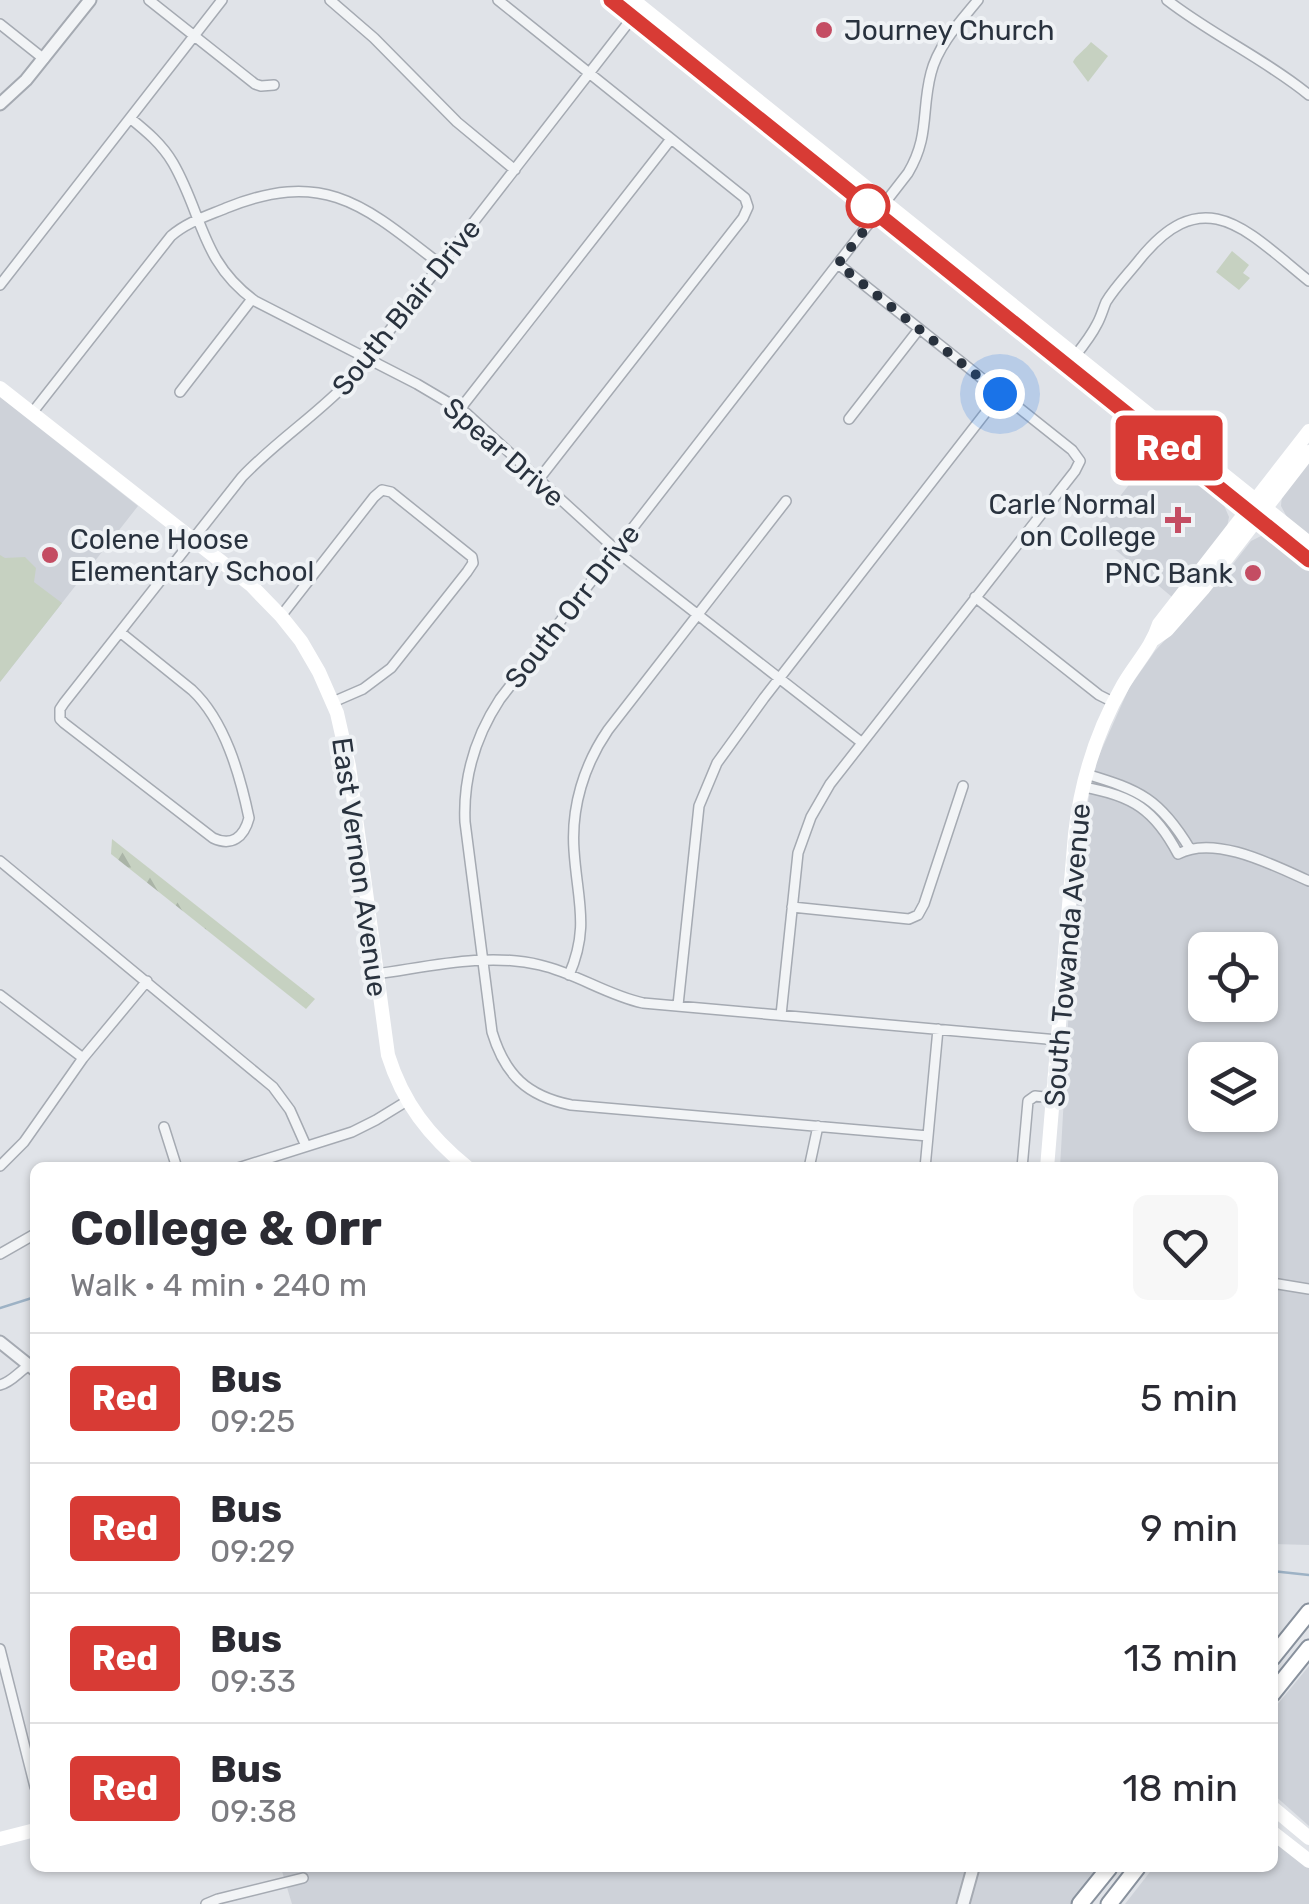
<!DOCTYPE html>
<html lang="en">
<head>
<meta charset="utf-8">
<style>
  body { margin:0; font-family:Rubik,sans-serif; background:#f7f7f7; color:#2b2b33; height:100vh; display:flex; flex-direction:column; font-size:38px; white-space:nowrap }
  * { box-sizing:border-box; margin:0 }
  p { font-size:32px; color:#7c7c81 }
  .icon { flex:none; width:55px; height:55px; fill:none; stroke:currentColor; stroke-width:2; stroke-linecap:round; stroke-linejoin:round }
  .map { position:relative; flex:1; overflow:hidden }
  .panel { position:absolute; left:30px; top:1162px; width:1248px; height:710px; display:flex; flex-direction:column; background:#fff; border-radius:15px; box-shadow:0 2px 8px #0004 }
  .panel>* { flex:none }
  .badge { padding:0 20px; border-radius:8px; font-size:35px; line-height:65px }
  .controls { position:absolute; left:1188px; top:932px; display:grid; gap:20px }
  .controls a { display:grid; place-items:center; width:90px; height:90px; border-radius:15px; background:#fff; box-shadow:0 2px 8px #0004; font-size:50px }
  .you { position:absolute; width:50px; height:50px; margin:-25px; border:8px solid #fff; border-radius:50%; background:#1a73e8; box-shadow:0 0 0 15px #1a73e833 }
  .map>.badge { position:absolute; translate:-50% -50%; box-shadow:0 0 0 5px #fff }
  .round { display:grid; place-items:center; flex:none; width:105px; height:105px; border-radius:15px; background:#f7f7f7 }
  .summary { display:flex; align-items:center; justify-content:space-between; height:170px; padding:0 40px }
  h1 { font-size:48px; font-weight:700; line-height:75px }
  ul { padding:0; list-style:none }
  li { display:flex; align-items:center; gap:30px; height:130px; padding:0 40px; border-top:2px solid #e1e1e2 }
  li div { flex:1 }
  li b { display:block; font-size:38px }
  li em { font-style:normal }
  li .badge { min-width:110px; font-weight:700; text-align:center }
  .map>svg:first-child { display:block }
  .built { fill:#ced2d9; fill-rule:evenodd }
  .forest { fill:url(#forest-firs) }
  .park { fill:#c6d1c1 }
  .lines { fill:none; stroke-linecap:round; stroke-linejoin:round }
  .stream { stroke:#9db2c5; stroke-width:2.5 }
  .minor-casing { stroke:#a5aab2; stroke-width:12 }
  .tertiary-casing { stroke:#a5aab2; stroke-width:15 }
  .trunk-casing { stroke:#88919d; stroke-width:19 }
  .minor { stroke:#f2f4f6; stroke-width:9 }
  .tertiary { stroke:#f2f4f6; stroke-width:11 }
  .secondary { stroke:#fff; stroke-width:14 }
  .trunk { stroke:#fff; stroke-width:15 }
  .line-casing { stroke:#fff; stroke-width:22 }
  .line { stroke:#d83b35; stroke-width:15 }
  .walk { stroke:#29323e; stroke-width:10; stroke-dasharray:0 18 }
  .poi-dot { fill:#c44d63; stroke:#eff2f5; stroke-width:4 }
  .stop-dot { fill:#fff; stroke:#d83b35; stroke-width:5 }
  .labels { text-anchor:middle; stroke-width:8; stroke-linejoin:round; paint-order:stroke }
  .poi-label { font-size:28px; fill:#29323e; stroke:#eff2f5; text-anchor:start }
  .street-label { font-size:28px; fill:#29323e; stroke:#eff2f5 }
</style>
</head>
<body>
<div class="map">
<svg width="1309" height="1904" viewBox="0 0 1309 1904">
  <defs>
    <pattern id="forest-firs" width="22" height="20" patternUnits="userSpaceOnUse" patternTransform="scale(2.5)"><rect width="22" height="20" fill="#c6d1c1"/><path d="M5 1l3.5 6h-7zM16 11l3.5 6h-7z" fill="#aab4a7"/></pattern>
  </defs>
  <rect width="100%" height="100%" fill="#e0e3e8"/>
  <path class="built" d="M0,397L138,506L0,682Z
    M1159,446L1223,503L1229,517L1227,527L1172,597L1093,531Z
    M1309,462V536L1288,519L1281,506L1282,495Z
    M1261,536L1271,537L1309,566V1545L1273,1544L1272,1168H1060L1071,971L1084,820L1097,760L1129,688L1155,651L1226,573L1251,541ZM1205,950H1260V1005H1205ZM1205,1060H1260V1115H1205Z
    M1309,1666V1826L1273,1794L1272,1711Z
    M1273,1839L1309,1866V1904H1125L1153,1868H1272Z
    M281,1868H1100L1072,1904H292Z"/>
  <path class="forest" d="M112,839L315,999L306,1009L111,854Z"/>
  <path class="park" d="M1091,42L1108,56L1088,82L1073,62C1075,56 1086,49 1091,42Z
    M1232,251L1249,265L1243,273L1250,278L1239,290L1216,272Z
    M0,555L5,558L25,557L36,568L34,582L62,603L0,682Z"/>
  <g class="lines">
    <path class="stream" d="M0,1308L35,1297
      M1272,1571L1309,1575"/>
    <defs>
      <path id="minor" d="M149,0L255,84L261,86L274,85
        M330,0L374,38L457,122L515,170
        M498,0L745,198L748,207L743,218L539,479
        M1167,0C1212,35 1265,59 1309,95
        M0,24L44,59
        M130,118C146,131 162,144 173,163C203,215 201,262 255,301L417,384L466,413L625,558L861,742
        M0,285L222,0
        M1075,356C1083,346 1091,336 1097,324C1101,317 1103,309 1106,302C1115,287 1129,273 1140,259C1205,179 1248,232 1309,281
        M180,392L252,299
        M460,409L671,139
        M32,413L171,236C187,222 207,216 226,208C325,168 365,206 441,265
        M849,419L919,329
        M975,597L1099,695L1113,702
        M281,616L374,497L382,490L391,492L472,557L473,563L467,572L391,668L363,689L333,702
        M120,632L192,690C225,721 240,775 249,818C244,837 232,847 213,838L64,723L60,719V709L64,703L242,477C277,440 320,413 355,375L632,18
        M1086,774C1140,790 1160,799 1190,849
        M1083,787C1132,795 1155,810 1178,854C1215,834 1275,866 1309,881
        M0,861L273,1087L290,1110L306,1146
        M792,907L909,919L918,915L924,904L963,786
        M376,974C428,967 487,952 540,965C576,973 606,995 643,1003L1058,1040
        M569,975C590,927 577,899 574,850C571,807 584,765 608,730L786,501
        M0,995L83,1058
        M678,1005L699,806L717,763L764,698L1000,394
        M781,1015L798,853L811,817L830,784L1075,471L1080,461L1072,450L838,264
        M164,1127L177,1168
        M928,1136L571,1105C527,1096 505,1075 492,1032L465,822C463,777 475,737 500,699L908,173C930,136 921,111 931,73C938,45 960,22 978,0
        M0,1166L24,1142L83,1058L147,981
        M238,1168L352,1132L376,1120L407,1101
        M809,1168L818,1126
        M925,1168L938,1029
        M1022,1168L1028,1101L1035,1096L1053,1098
        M0,1254L35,1234
        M1272,1283L1309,1289
        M0,1385C15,1381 21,1367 35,1363
        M0,1649L35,1787
        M206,1904L218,1899L303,1878"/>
      <path id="tertiary" d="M0,104L26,80L90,0
        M0,1342L35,1370
        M963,1904L973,1868"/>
      <path id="trunk" d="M1272,1658L1309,1612
        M1272,1694L1309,1648
        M1080,1904L1109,1868
        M1109,1904L1137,1868"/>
    </defs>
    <use href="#minor" class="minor-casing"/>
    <use href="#tertiary" class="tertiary-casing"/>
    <use href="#trunk" class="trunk-casing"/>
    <use href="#minor" class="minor"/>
    <use href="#tertiary" class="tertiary"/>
    <path class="secondary" d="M611,0L1309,560
      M633,0L1309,543
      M0,388L251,585L281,616L301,641L319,672L337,713L349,766L388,1055C403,1103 429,1136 468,1168
      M1154,639L1167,630L1203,589L1309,452
      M1047,1168L1075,834C1081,781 1096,732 1123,685C1135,664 1152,647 1159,624L1309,431
      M1272,1807L1309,1838
      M1272,1832L1309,1861
      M0,1839L35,1830"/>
    <use href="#trunk" class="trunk"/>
  </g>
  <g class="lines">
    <defs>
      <path id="line" d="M611,0L1309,560"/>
    </defs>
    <use href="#line" class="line-casing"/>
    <use href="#line" class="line"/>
    <path class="walk" d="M868,206L877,214L838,264L1000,394"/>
  </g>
  <g class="poi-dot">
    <circle cx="824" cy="30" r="10"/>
    <path d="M1173 505h10v10h10v10h-10v10h-10v-10h-10v-10h10z"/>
    <circle cx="50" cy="555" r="10"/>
    <circle cx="1253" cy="573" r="10"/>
  </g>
  <circle class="stop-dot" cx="868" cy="206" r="20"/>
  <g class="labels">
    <g class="poi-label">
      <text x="844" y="40">Journey Church</text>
      <text x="1156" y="514" text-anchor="end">Carle Normal<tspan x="1156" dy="32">on College</tspan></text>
      <text x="70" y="549">Colene Hoose<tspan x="70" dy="32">Elementary School</tspan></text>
      <text x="1233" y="583" text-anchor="end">PNC Bank</text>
    </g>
    <g class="street-label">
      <text transform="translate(406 307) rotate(-51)" y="10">South Blair Drive</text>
      <text transform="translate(504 452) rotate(41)" y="10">Spear Drive</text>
      <text transform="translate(572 606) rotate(-52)" y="10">South Orr Drive</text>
      <text transform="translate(360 867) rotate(82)" y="10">East Vernon Avenue</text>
      <text transform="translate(1067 955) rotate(-85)" y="10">South Towanda Avenue</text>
    </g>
  </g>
</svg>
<div class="controls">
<a><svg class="icon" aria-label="locate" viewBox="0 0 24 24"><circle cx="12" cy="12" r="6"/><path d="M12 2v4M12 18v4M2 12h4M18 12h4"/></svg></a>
<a><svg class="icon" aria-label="layers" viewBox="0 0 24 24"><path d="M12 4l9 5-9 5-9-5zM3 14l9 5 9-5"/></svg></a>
</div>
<div class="you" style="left:1000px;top:394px"></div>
<b class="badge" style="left:1169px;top:448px;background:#d83b35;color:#fff">Red</b>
<section class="panel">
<div class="summary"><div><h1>College &amp; Orr</h1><p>Walk · 4 min · 240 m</p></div><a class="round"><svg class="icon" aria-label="heart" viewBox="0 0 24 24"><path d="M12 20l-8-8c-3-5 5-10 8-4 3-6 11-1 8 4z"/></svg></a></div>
<ul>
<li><span class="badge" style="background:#d83b35;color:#fff">Red</span><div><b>Bus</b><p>09:25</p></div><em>5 min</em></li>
<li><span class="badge" style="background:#d83b35;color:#fff">Red</span><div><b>Bus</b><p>09:29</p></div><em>9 min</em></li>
<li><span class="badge" style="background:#d83b35;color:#fff">Red</span><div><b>Bus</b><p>09:33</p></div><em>13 min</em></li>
<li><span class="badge" style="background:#d83b35;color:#fff">Red</span><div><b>Bus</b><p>09:38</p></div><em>18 min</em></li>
</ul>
</section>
</div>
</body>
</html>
